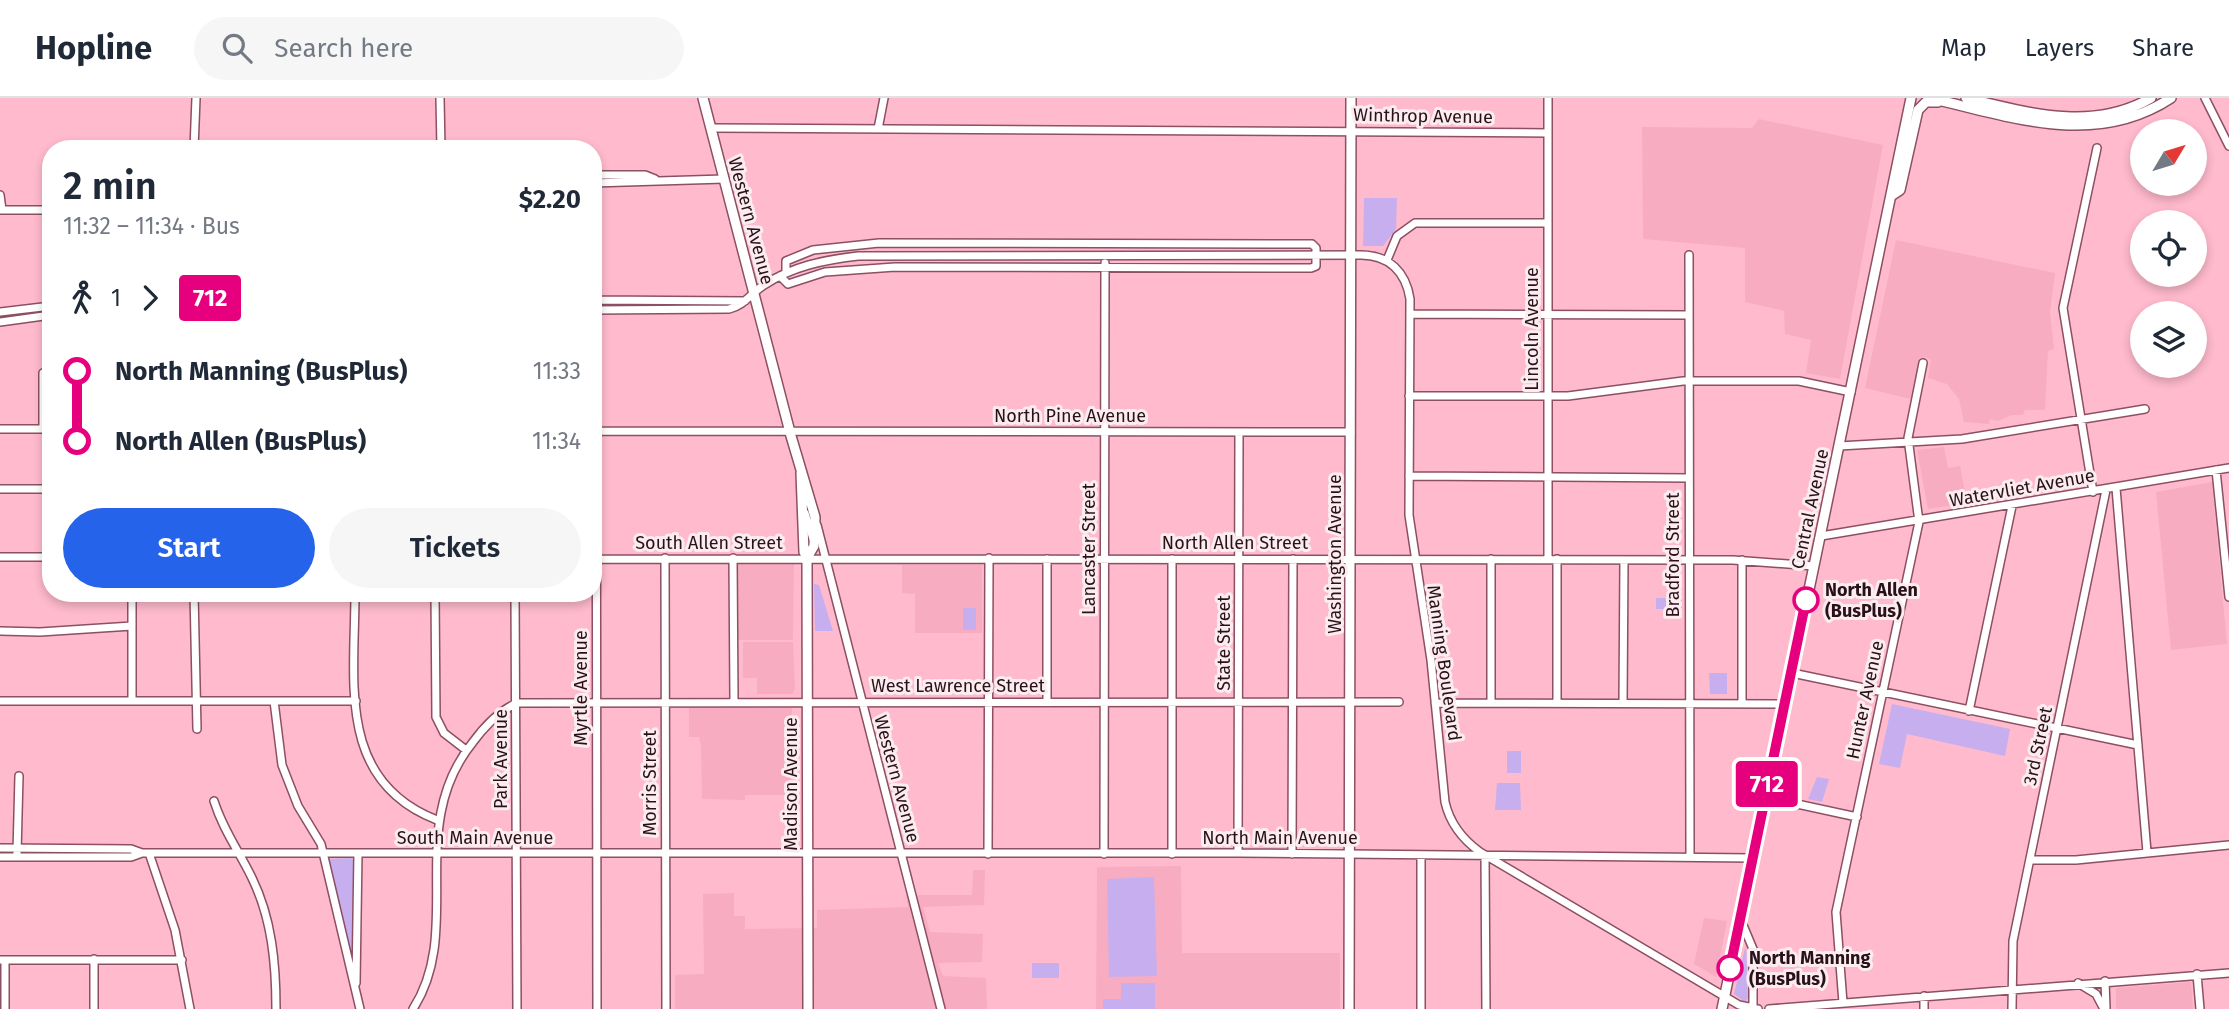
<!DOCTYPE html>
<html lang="en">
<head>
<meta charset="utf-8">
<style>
  body { margin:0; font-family:"Fira Sans",sans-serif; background:#f6f6f7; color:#1f2937; height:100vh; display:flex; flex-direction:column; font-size:26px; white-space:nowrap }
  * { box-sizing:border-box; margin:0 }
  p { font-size:23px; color:#747a83 }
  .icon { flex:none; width:38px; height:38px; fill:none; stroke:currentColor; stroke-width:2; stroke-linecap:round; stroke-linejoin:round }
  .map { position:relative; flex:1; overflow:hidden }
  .sheet { position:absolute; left:42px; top:42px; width:560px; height:462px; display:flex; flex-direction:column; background:#fff; border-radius:28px; box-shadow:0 4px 10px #0003 }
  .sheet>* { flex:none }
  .badge { padding:0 14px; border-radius:5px; font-size:24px; line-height:46px }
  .needle { width:46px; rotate:52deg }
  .buttons { position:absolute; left:2130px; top:21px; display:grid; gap:14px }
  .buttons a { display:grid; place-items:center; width:77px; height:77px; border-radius:50%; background:#fff; box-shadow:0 4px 10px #0003; font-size:35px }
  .map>.badge { position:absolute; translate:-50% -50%; box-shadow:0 0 0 4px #fff }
  .legs { display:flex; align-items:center; gap:10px; height:77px; padding:0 21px; font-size:23px }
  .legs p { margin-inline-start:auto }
  .overview { display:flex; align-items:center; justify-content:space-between; height:119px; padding:0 21px }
  h1 { font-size:38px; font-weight:600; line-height:52px }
  .button { display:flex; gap:14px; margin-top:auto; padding:14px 21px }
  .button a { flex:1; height:80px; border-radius:42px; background:#2563eb; color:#fff; font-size:28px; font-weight:600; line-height:80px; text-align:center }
  .button a+a { background:#f6f6f7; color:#1f2937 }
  ul { padding:0 21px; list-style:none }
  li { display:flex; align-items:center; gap:24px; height:70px; font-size:26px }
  li i { display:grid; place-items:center; width:10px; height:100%; margin:0 9px; background:currentColor }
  li i::after { content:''; width:18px; height:18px; margin:-9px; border:5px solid; border-radius:50%; background:#fff }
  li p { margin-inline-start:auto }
  li:first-child i { background:linear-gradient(#0000 50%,currentColor 0) }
  li:last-child i { background:linear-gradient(currentColor 50%,#0000 0) }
  header { display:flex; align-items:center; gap:42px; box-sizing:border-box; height:98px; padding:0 35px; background:#fff; border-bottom:2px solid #e0e1e3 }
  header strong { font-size:33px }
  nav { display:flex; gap:38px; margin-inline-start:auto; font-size:24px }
  .search { width:490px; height:63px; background:#f6f6f7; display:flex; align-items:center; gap:18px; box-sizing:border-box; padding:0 24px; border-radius:38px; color:#747a83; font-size:26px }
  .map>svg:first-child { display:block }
  .built { fill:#f8acc1 }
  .green { fill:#c7afef }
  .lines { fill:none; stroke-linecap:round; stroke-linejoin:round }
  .minor-casing { stroke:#8c5062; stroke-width:10 }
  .major-casing { stroke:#8c5062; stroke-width:12 }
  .minor { stroke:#fff; stroke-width:7 }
  .major { stroke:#fff; stroke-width:9 }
  .line-1-casing { stroke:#fff; stroke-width:16 }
  .line-1 { stroke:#e6007e; stroke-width:10 }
  .stop-1-dot { fill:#fff; stroke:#e6007e; stroke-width:3.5 }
  .labels { text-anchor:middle; stroke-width:6; stroke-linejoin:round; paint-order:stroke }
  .street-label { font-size:18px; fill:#291119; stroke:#fbecf0 }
  .stop-label { font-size:18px; font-weight:bold; fill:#291119; stroke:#fbecf0; text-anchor:start }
</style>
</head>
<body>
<header>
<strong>Hopline</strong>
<div class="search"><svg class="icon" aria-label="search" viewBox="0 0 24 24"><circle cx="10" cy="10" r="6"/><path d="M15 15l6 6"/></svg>Search here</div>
<nav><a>Map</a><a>Layers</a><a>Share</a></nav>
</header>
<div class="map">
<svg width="2229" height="911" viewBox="0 0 2229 911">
  <rect width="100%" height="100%" fill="#ffbacd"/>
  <path class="built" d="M1759,21L1883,47L1840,281L1806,275L1811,242L1785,236L1784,213L1745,204V150L1643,141L1642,29L1752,30Z
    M1896,142L2055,175L2050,214L2054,251L2048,253L2045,312H2025L2023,317H2012L1998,323L1990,321L1989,326L1964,324L1959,301L1947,286L1928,280L1931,262L1926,259L1919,260L1911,301L1865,290Z
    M1944,349L1948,370L1960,368L1967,405L1928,411L1917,352Z
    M2212,384L2227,546L2171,552L2156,394Z
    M740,465L794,466L793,542H737L736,470Z
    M902,467H982V535H915V496L902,495Z
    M743,544H793L795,591L792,596H757V580H743Z
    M689,610H792L791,697H745V702L702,701L701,648L699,639H689Z
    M1181,768L1182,855H1340V911H1096L1097,769Z
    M973,772H985L984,807L923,809L930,834L983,836L982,864L938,865L943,878L986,880L987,911H675V877L704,876L703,796L734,795V818H745V831L817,830V812L908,809L906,797H972Z
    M1704,820L1727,823L1716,879L1694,866Z
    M2191,884L2193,911H2116V890Z"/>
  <path class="green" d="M1364,100H1397L1396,131L1383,148H1363Z
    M814,486L819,487L833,533H815Z
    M1656,500H1681L1682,511H1656Z
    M963,510H976V532H963Z
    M1709,575H1727V596H1710Z
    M1892,606L2010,631L2005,658L1907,636L1900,670L1879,666Z
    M1507,653H1521V675H1507Z
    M1817,679L1829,681L1822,704L1808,701Z
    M1497,685H1520L1521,712H1495Z
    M351,760L354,762L353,863L328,761Z
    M1154,779L1157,878L1109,879L1107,781Z
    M1746,846L1748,900L1745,904L1734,896Z
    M1032,865H1059V880H1032Z
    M1121,885H1155V911H1103V901H1121Z"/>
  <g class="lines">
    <defs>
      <path id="minor" d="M440,0L441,51
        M2205,0L2229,48
        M711,30L1548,35
        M878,31L884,0
        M194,51L196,0
        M593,77H645L655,81
        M595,81L596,126
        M593,85L724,81
        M0,97L2,112
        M0,112H51
        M596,143L597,911
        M1689,157L1690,757
        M1387,162L1397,138L1415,125H1548
        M780,178L788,186L825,174L895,169L1311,170L1316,168V150L1312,146L879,145L813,152L786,163V175
        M593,202L745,203
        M593,212L729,211C745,207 751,195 764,187C793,168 824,162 858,158L1361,157C1389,157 1406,174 1410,201L1409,417L1431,562L1445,704C1450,726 1462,741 1480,754L1739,907L1758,911
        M0,214L51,208
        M1410,216L1689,217
        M0,224L51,217
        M1409,298H1568L1683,283H1799L1851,294
        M0,331H51
        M43,331V275
        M594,333L1351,334
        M1839,348L1962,341L2145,311
        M2216,372L2229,499
        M1409,378L1689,380
        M2116,390L2147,754
        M0,391H51
        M2093,394L2063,210L2097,50
        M805,415L813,441
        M817,427L941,911
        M1821,438L2229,370
        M0,459H51
        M665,460L666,911
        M733,460L734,603
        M593,461L1733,462L1814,468
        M1548,461V0
        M1557,461V605
        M132,495V603
        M194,495L197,631
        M355,495C355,583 336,683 437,722
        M435,495L436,619L444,635L466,652
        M515,495L517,911
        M0,533L40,534L132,528
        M1792,575L2138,647
        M0,603H356
        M274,603L282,667L298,708L321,746L360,911
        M1047,604V461
        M1435,605L1784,606
        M1491,605V461
        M1623,605L1624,462
        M1742,605V462
        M1969,613L2012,408
        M1765,699L1857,719
        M214,703C223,732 239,753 252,780C272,821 276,866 276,911
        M0,750L131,751L142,755H1238L1752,760
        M17,755L19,678
        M149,755L175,832L190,911
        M1238,755L1239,334
        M988,756L989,460
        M1104,756L1105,165
        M1172,756V461
        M1292,756L1293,461
        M1485,757L1486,911
        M0,759H131L142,755
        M2030,762H2076L2229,747
        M1740,820L1753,851V911
        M0,862H182
        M2197,876L2200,911
        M2105,883L2106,910
        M356,885L358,755
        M2078,885L2096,896L2104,911
        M1843,905L1836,814L1919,424L1908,340L1923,265
        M5,911V862
        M94,911V861
        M413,911C465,830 404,729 473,644C484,629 499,613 517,605L1399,604
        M1421,911V757
        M1769,911L2229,875
        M1924,911V898
        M2012,911L2013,843L2106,392"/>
      <path id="major" d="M703,0L791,338L815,419L814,448L807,460
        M1930,0C2012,19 2095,50 2171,0
        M1966,0C2029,15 2092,34 2151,0
        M1891,98L1900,92L1918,12L1926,4H1938
        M801,375L804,454L807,460L808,911
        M1349,911L1351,0
        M1722,911L1911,0"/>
    </defs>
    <use href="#minor" class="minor-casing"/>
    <use href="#major" class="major-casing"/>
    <use href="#minor" class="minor"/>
    <use href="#major" class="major"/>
  </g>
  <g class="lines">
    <defs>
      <path id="line-1" d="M1730,870L1806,502"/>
    </defs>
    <use href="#line-1" class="line-1-casing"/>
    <use href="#line-1" class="line-1"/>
  </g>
  <g class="stop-1-dot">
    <circle cx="1806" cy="502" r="12"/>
    <circle cx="1730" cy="870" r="12"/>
  </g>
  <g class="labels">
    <g class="street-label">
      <text transform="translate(1423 18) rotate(1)" y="6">Winthrop Avenue</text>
      <text transform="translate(751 123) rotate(75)" y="6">Western Avenue</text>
      <text transform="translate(1532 231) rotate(-90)" y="6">Lincoln Avenue</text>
      <text x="1070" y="324">North Pine Avenue</text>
      <text transform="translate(2022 390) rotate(-10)" y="6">Watervliet Avenue</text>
      <text transform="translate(1810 411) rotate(-78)" y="6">Central Avenue</text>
      <text x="709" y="451">South Allen Street</text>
      <text x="1235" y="451">North Allen Street</text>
      <text transform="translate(1089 451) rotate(-90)" y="6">Lancaster Street</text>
      <text transform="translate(1335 456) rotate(-90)" y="6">Washington Avenue</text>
      <text transform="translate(1673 457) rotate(-90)" y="6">Bradford Street</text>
      <text transform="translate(1224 545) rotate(-90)" y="6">State Street</text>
      <text transform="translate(1444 565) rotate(82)" y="6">Manning Boulevard</text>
      <text x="958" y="594">West Lawrence Street</text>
      <text transform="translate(581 590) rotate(-90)" y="6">Myrtle Avenue</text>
      <text transform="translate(1865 602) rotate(-78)" y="6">Hunter Avenue</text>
      <text transform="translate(2038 648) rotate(-78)" y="6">3rd Street</text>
      <text transform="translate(501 661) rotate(-90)" y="6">Park Avenue</text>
      <text transform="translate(897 681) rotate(75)" y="6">Western Avenue</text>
      <text transform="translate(650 685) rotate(-90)" y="6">Morris Street</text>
      <text transform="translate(791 686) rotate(-90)" y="6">Madison Avenue</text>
      <text x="475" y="746">South Main Avenue</text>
      <text x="1280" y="746">North Main Avenue</text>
    </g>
    <g class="stop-label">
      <text x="1825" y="498">North Allen<tspan x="1825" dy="21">(BusPlus)</tspan></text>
      <text x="1749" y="866">North Manning<tspan x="1749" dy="21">(BusPlus)</tspan></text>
    </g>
  </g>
</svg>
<div class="buttons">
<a><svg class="needle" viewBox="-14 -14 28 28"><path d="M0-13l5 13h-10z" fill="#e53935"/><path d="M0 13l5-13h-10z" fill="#747a83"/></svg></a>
<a><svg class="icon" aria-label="locate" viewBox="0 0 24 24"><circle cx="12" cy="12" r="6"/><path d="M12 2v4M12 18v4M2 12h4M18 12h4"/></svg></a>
<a><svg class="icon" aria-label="layers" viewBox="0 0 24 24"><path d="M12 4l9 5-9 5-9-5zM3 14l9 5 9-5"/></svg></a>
</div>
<b class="badge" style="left:1767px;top:686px;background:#e6007e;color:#fff">712</b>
<section class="sheet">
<div class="overview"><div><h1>2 min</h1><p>11:32 – 11:34 · Bus</p></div><b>$2.20</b></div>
<div class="legs"><svg class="icon" aria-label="walk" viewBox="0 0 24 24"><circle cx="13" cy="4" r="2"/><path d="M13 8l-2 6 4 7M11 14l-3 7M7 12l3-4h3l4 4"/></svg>1<svg class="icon" aria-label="forward" viewBox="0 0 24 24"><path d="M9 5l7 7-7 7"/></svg><b class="badge" style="background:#e6007e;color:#fff">712</b></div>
<ul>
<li><i style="color:#e6007e"></i><b>North Manning (BusPlus)</b><p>11:33</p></li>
<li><i style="color:#e6007e"></i><b>North Allen (BusPlus)</b><p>11:34</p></li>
</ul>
<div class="button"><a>Start</a><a>Tickets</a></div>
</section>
</div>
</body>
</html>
